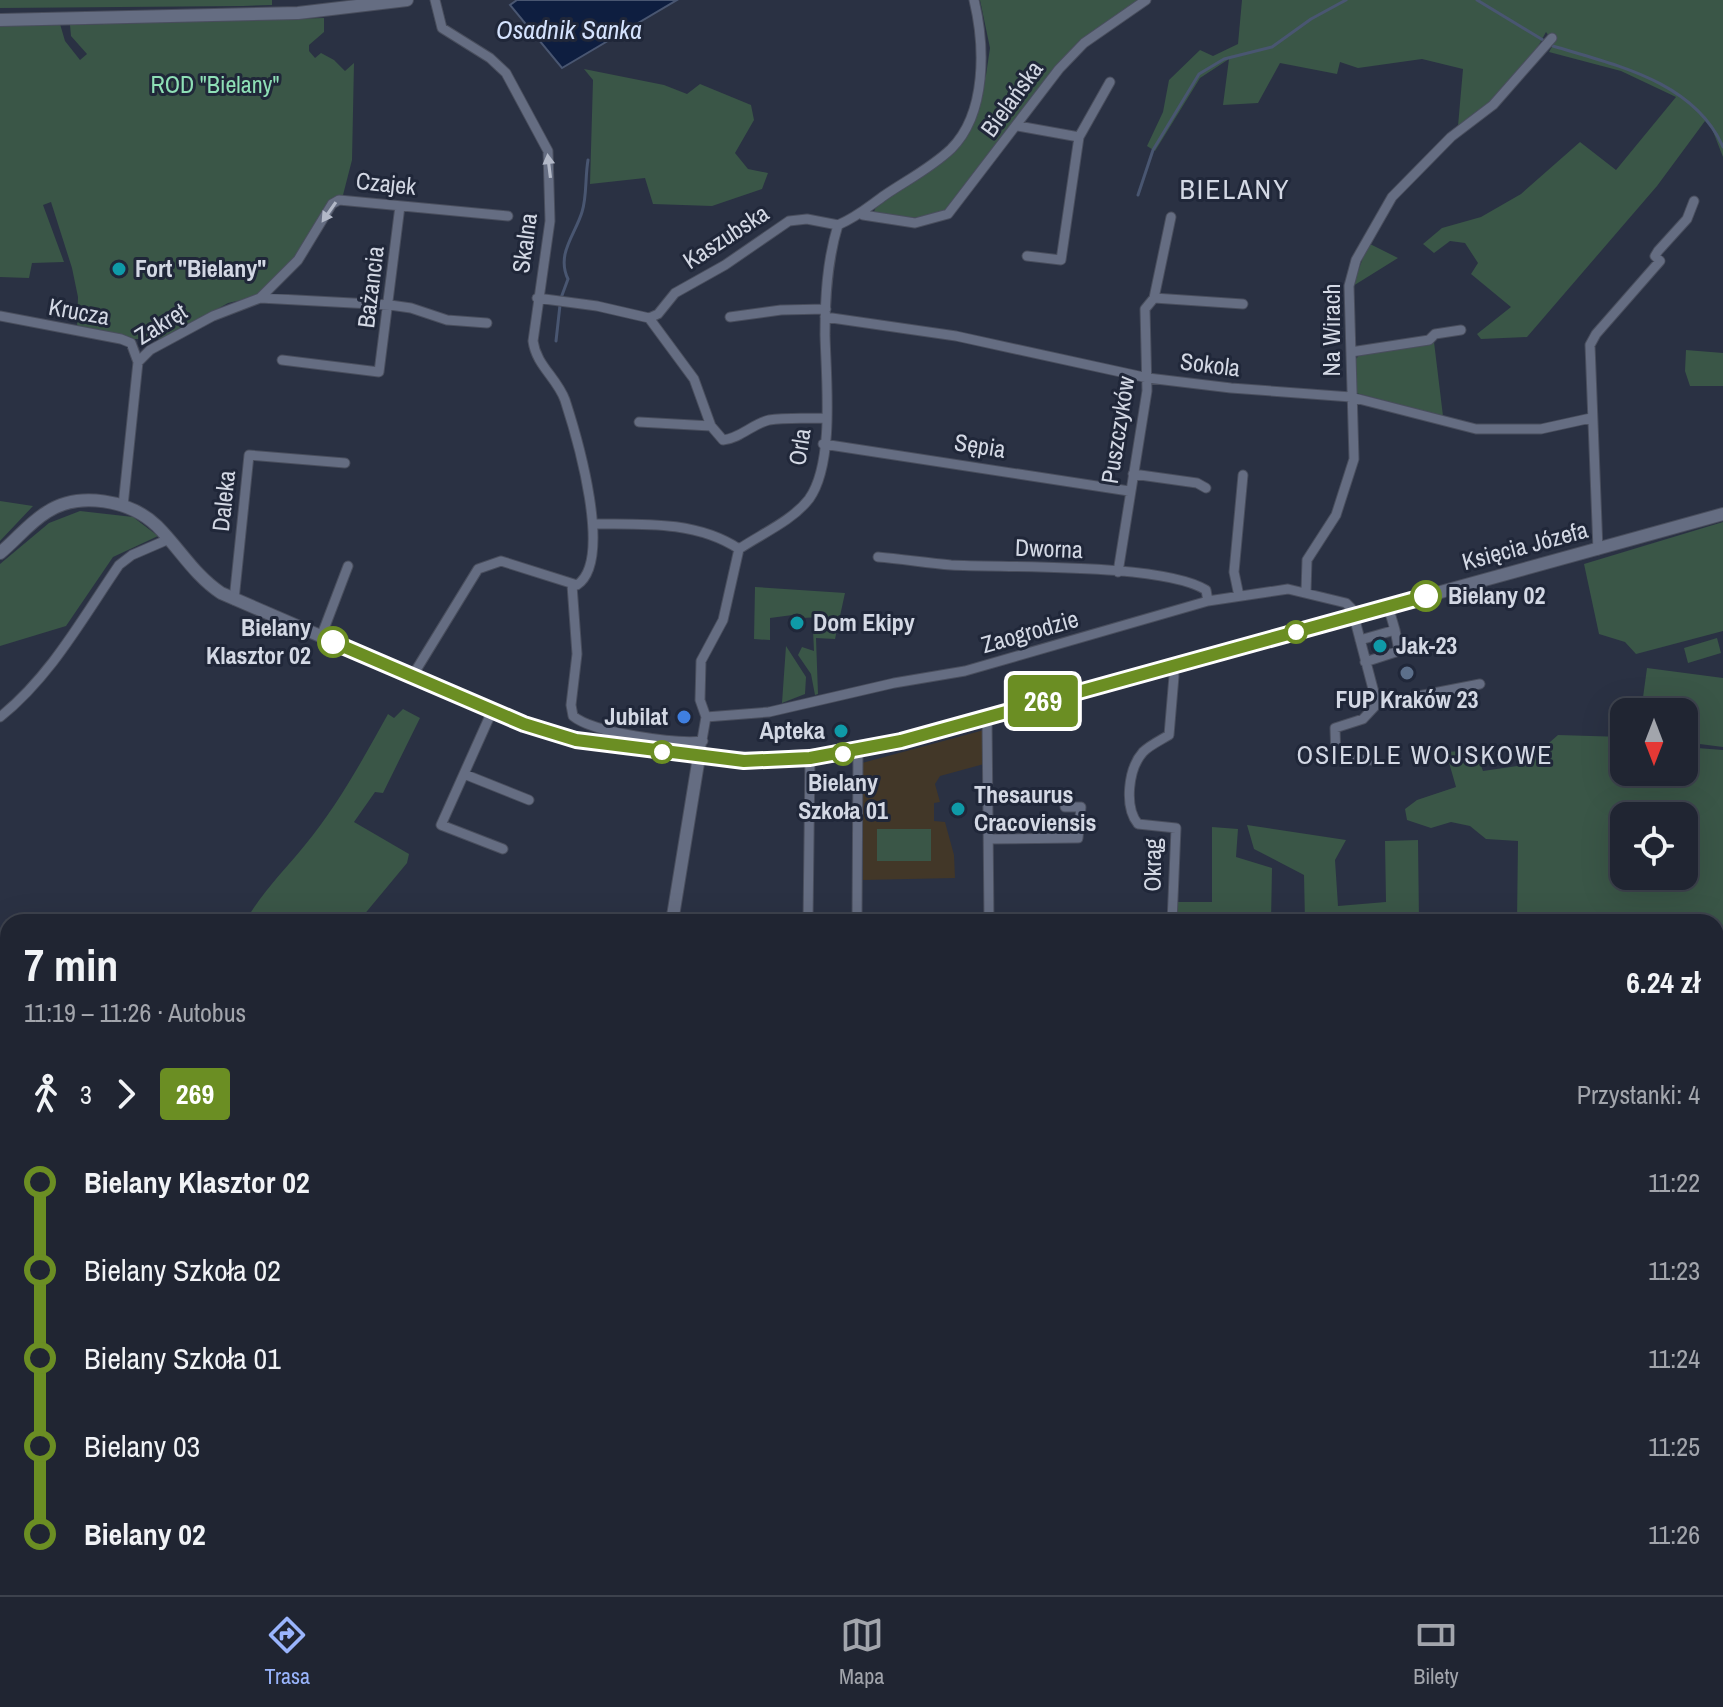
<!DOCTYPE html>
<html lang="pl">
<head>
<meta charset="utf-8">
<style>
  body { margin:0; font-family:"Archivo Narrow",sans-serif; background:#2d313e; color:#f1f3f6; height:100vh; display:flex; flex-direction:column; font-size:30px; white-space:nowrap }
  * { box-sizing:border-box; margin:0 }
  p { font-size:26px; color:#a2a5ac }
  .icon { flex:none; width:44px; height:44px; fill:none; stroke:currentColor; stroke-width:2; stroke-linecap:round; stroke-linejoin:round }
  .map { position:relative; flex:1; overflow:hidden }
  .details { position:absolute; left:0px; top:914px; width:1724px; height:682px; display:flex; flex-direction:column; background:#202532; border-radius:24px 24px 0 0; box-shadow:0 8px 32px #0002,0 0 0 2px #3d424d }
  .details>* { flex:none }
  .badge { padding:0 16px; border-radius:6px; font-size:28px; line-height:52px }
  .needle { width:52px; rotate:180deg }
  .tools { position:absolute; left:1610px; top:698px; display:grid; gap:16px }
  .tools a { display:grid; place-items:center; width:88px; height:88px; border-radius:16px; background:#202532; box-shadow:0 8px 32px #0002,0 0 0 2px #3d424d; font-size:40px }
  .map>.badge { position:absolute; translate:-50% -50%; box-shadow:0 0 0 4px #fff }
  .legs { display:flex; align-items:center; gap:12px; height:88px; padding:0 24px; font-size:26px }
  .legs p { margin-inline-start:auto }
  .overview { display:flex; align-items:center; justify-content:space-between; height:136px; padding:0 24px }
  h1 { font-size:44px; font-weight:700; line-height:60px }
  ul { padding:0 24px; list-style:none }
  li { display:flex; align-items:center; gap:28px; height:88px; font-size:30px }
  li i { display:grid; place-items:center; width:12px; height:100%; margin:0 10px; background:currentColor }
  li i::after { content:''; width:20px; height:20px; margin:-10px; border:6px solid; border-radius:50%; background:#202532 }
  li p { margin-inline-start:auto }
  li:first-child i { background:linear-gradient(#0000 50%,currentColor 0) }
  li:last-child i { background:linear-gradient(currentColor 50%,#0000 0) }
  .dock { display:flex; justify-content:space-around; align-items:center; height:112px; border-top:2px solid #3d424d; background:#202532; font-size:22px; color:#a2a5ac }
  .dock a { display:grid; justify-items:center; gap:4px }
  .dock .current { color:#9ab5fd }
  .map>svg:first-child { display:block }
  .education { fill:#423728 }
  .green { fill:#3a5647; fill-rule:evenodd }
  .water { fill:#0e1e40; stroke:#495671; stroke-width:2 }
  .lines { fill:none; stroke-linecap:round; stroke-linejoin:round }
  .stream { stroke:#495671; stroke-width:3 }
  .street-casing { stroke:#494e5d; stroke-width:11 }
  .secondary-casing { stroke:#494e5d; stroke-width:14 }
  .street { stroke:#656d82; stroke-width:9 }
  .secondary { stroke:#656d82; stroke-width:12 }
  .oneway { fill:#b2b8c7 }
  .line-1-casing { stroke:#fff; stroke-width:18 }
  .line-1 { stroke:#6b8e23; stroke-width:12 }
  .culture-dot { fill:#0f9aa8; stroke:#202739; stroke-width:3 }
  .stop-1-dot { fill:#fff; stroke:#6b8e23; stroke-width:4 }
  .service-dot { fill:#5c6f8a; stroke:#202739; stroke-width:3 }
  .shop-dot { fill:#3f7fe0; stroke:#202739; stroke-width:3 }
  .labels { text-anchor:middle; stroke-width:6; stroke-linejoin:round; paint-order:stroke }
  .park-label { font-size:24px; fill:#8edfb6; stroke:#202739 }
  .street-label { font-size:24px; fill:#d3d8e4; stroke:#202739 }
  .poi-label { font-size:24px; font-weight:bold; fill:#d3d8e4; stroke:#202739; text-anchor:start }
  .stop-label { font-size:24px; font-weight:bold; fill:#d3d8e4; stroke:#202739; text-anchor:start }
  .water-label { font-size:26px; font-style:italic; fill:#d5e3fe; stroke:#202739 }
  .neighbourhood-label { font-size:26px; letter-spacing:2px; fill:#d3d8e4; stroke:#202739 }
  .quarter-label { font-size:28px; letter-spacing:2px; fill:#d3d8e4; stroke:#202739 }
</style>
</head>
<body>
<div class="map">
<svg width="1723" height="1595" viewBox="0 0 1723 1595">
  <rect width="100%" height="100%" fill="#2a3143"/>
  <path class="education" d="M984,730V764L940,776L935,784L940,802L934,803V821L945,822L954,855L955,878L863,880L862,763Z"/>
  <path class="green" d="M0,0H272V5L243,6L0,8Z
    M980,0H1141L1081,40L946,210L922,218L876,216L873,214L876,207L953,151L986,75L990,48Z
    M1242,0H1723V157L1711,126L1705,121L1657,186L1527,337L1481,339L1477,334L1511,307L1471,274L1478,263L1465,243L1450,241L1434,253L1423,244L1442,228L1481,217L1521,194L1580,142L1616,170L1676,97L1621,71L1549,52L1554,43L1546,32L1525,70L1496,98L1458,126L1463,69L1422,59L1358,68L1340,62L1337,74L1280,63L1258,103L1223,105L1229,59L1200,78L1155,151L1147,146L1163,112L1169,80L1200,50L1213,56L1238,44Z
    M324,18V32L309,45V51L315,58L321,53L334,60L345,71L354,63L352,160L343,195L335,197L306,247L255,297L228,303L164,339H129L77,327L78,297L72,268L51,202L43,205L64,262L32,263L29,278L0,277V26L60,24L65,41L80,60L87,54L71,36L70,25Z
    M584,69L664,85L687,94L700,84L751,105L754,120L735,153L748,169L768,173L762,189L712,206L653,204L645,178L590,184L593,80Z
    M1368,243L1398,258L1353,286Z
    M1434,342L1443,416L1356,393L1355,360L1361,353Z
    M1686,350L1723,353V386H1690L1685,371Z
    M0,501L33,506L0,541Z
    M80,511L133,517L158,536L113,557L66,626L0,646V564L49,523Z
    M1723,522V631L1636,654L1625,642L1599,634L1584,564Z
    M755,587L845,593L835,639L816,638L818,694L815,695L811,674L798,655L802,647L814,651L813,630H824L823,617L801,618L800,614L770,618V640L754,639Z
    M1717,638L1721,653L1688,663L1684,648Z
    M786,646L806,677L805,694L782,703Z
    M1647,668L1723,678V747L1684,742V712H1641Z
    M403,709L420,718L383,793L375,792L354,822L409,854L407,863L358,922H245C262,892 284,871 305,845C338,805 363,759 388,714L394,718Z
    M1558,735L1624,737V772H1684V747L1723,750V1055L1716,1059V922H1517L1518,841L1486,839L1470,826L1451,822L1431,828L1407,820L1405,809L1417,800L1456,787L1446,752L1475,750L1483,771L1524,765ZM1684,816V876H1624V816Z
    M1247,825L1346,840L1335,860L1338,906L1386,902L1385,841L1418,840L1419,922H1305L1304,875L1254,849Z
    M1212,827L1238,829L1236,857L1272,868L1271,922H1175L1176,902H1212Z
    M877,829H931V861H877Z
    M1723,1063V1231L1716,1241V1067Z
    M2,1077L8,1079V1588H812L813,1595H0Z
    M1723,1240V1354L1716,1351V1251Z
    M823,1588H1671L1667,1595H824Z"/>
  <path class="water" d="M517,0H677L562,68L510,5Z"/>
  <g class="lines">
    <path class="stream" d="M1477,0L1543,40
      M1553,46C1615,65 1694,81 1723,147
      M1138,195L1153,150L1199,74L1224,59L1272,47L1311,19L1346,0
      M561,298L568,279C556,254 575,235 582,212C587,197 585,177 588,160
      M556,341L560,305"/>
    <defs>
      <path id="street" d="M1018,126L1079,137
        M863,215L915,223L948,214L1059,69L1084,43L1146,0
        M838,225C857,217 868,207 885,195C907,180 931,168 951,149C987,113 985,46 974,0
        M1027,256L1061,260L1079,137L1110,82
        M260,298L298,260L332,204L339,200L508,216
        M537,298L597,306L649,318
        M1154,298L1243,304
        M1154,298L1171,217
        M0,316L121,339L131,343L138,362
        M730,317L781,310L826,309
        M825,317L956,336L1148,378L1231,388L1351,397L1476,429H1541L1591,418
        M649,318L694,379L711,426L723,440C741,438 752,424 769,420C787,417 808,419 827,418
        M649,318L658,314L675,293L725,265L789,221L807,219L838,225
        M1351,352L1429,340L1435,334L1461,330
        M282,360L379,372L400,206
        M639,422L711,426
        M823,444L1129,491
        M1133,474L1197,483L1206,488
        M123,506L138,362L150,350L213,316L260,298L390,305L411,308L447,320L487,323
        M595,524C643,524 697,521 739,549
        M1598,550L1590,345L1596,334L1660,261L1655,256L1658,251L1687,219L1694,201
        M878,557C902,559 927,563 951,565C1009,568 1162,563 1206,590L1208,601
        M1118,572L1147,391L1145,309L1154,298
        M572,585L577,654L571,705L573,716C593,733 676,744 703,741
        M1306,592L1307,560L1336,515L1354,459L1349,286L1356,260L1392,197L1451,137L1493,105L1552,38
        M1239,596L1234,572L1243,475
        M234,600L249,455L345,463
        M321,637L348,566
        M1360,640L1395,630L1388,606
        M1365,662L1399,651L1395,630
        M1171,666L1174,676L1169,735C1161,740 1150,745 1143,752C1128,769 1124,807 1138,824L1176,828L1172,922
        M413,675L478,569L501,561L577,585C614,561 577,437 565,400C557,378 536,365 533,341L550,221L548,151L506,73L490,58L442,28L435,0
        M1377,704L1480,684
        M493,709L441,825L503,849
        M0,717C51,676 82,619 119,565L132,555L169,539
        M706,717L769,712L894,683L965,671L1208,601L1288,589L1346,603L1352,609L1377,704L1363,719L1335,728L1336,760H1374
        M987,717L989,922
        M699,757L706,717L700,700L701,661L723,620L739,549C761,534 792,521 809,499C835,463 826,377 825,335C825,298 827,261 838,225
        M464,774L529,800
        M989,839L1078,838L1081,807H1065
        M808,922L810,758
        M857,922L858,751
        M1716,1245L1723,1234"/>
      <path id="secondary" d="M0,20L298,13L407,0
        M0,553C16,540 29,523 47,512C79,491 130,500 157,526C180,549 194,575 221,593L524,724C563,738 603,744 644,750C733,762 814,762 901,741L1723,514
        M672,922L699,757
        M819,1588L820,1595"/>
    </defs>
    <use href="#street" class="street-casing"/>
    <use href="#secondary" class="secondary-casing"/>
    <use href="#street" class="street"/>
    <use href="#secondary" class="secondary"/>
  </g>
  <defs><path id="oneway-solid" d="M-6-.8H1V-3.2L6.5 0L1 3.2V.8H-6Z" transform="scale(2)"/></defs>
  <g class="oneway">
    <use href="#oneway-solid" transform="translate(549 166) rotate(-97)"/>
    <use href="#oneway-solid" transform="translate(329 212) rotate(125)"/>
  </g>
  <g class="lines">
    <defs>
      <path id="line-1" d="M333,642L524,724L576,740L744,761L810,758L901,741L1426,596"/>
    </defs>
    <use href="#line-1" class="line-1-casing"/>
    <use href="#line-1" class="line-1"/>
  </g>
  <g class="culture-dot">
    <circle cx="119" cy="269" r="8"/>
    <circle cx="797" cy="623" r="8"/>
    <circle cx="1380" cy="646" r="8"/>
    <circle cx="841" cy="731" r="8"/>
    <circle cx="958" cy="809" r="8"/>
  </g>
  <g class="stop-1-dot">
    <circle cx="1426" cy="596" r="14"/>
    <circle cx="1296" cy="632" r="10"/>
    <circle cx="333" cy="642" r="14"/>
    <circle cx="662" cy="752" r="10"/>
    <circle cx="843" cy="754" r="10"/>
  </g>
  <circle class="service-dot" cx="1407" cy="673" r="8"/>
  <circle class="shop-dot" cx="684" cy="717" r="8"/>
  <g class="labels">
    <g class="park-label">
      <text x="215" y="93">ROD "Bielany"</text>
    </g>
    <g class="street-label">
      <text transform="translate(1012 99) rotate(-54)" y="8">Bielańska</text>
      <text transform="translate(386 184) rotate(6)" y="8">Czajek</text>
      <text transform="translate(726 237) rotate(-33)" y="8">Kaszubska</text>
      <text transform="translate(525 243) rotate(-82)" y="8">Skalna</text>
      <text transform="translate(371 287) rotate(-83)" y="8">Bażancia</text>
      <text transform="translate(79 312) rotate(10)" y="8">Krucza</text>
      <text transform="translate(161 324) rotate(-32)" y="8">Zakręt</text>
      <text transform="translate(1332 330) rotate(-90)" y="8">Na Wirach</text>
      <text transform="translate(1210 365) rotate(7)" y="8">Sokola</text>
      <text transform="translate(1118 430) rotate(-81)" y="8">Puszczyków</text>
      <text transform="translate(980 446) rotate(9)" y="8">Sępia</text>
      <text transform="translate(800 447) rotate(-81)" y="8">Orla</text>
      <text transform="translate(224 501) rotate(-84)" y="8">Daleka</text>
      <text transform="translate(1525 546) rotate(-15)" y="8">Księcia Józefa</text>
      <text transform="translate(1049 549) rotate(2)" y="8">Dworna</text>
      <text transform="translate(1030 632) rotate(-16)" y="8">Zaogrodzie</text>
      <text transform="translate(1153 865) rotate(-90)" y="8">Okrąg</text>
    </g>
    <g class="poi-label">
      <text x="135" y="277">Fort "Bielany"</text>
      <text x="813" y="631">Dom Ekipy</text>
      <text x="1396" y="654">Jak-23</text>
      <text x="1407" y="708" text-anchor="middle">FUP Kraków 23</text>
      <text x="668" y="725" text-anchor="end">Jubilat</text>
      <text x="825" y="739" text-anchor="end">Apteka</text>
      <text x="974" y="803">Thesaurus<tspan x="974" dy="28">Cracoviensis</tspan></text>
    </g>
    <g class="stop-label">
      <text x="1448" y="604">Bielany 02</text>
      <text x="311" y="636" text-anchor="end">Bielany<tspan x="311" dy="28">Klasztor 02</tspan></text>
      <text x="843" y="791" text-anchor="middle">Bielany<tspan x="843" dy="28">Szkoła 01</tspan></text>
    </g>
    <g class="water-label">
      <text x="569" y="39">Osadnik Sanka</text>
    </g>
    <g class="neighbourhood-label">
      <text x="1425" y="764">OSIEDLE WOJSKOWE</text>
    </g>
    <g class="quarter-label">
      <text x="1235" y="199">BIELANY</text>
    </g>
  </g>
</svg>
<div class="tools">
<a><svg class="needle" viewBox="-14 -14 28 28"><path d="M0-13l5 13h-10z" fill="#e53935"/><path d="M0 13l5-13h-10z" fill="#a2a5ac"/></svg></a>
<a><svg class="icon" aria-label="locate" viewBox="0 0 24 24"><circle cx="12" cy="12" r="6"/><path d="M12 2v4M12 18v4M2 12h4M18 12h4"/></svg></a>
</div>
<b class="badge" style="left:1043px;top:701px;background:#6b8e23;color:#fff">269</b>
<section class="details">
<div class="overview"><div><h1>7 min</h1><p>11:19 – 11:26 · Autobus</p></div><b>6.24 zł</b></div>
<div class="legs"><svg class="icon" aria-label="walk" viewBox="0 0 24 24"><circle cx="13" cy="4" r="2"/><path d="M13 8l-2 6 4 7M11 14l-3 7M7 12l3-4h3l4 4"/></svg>3<svg class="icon" aria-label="forward" viewBox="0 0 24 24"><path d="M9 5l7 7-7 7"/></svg><b class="badge" style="background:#6b8e23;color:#fff">269</b><p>Przystanki: 4</p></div>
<ul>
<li><i style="color:#6b8e23"></i><b>Bielany Klasztor 02</b><p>11:22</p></li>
<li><i style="color:#6b8e23"></i><span>Bielany Szkoła 02</span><p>11:23</p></li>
<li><i style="color:#6b8e23"></i><span>Bielany Szkoła 01</span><p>11:24</p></li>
<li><i style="color:#6b8e23"></i><span>Bielany 03</span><p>11:25</p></li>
<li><i style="color:#6b8e23"></i><b>Bielany 02</b><p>11:26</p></li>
</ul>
</section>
</div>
<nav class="dock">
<a class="current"><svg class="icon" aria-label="directions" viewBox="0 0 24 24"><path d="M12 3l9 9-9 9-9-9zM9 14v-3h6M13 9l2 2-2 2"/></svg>Trasa</a>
<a><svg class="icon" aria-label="map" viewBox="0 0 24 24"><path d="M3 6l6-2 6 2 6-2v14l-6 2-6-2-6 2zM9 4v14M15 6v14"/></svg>Mapa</a>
<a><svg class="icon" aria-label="tickets" viewBox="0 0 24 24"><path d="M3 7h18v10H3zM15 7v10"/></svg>Bilety</a>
</nav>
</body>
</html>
